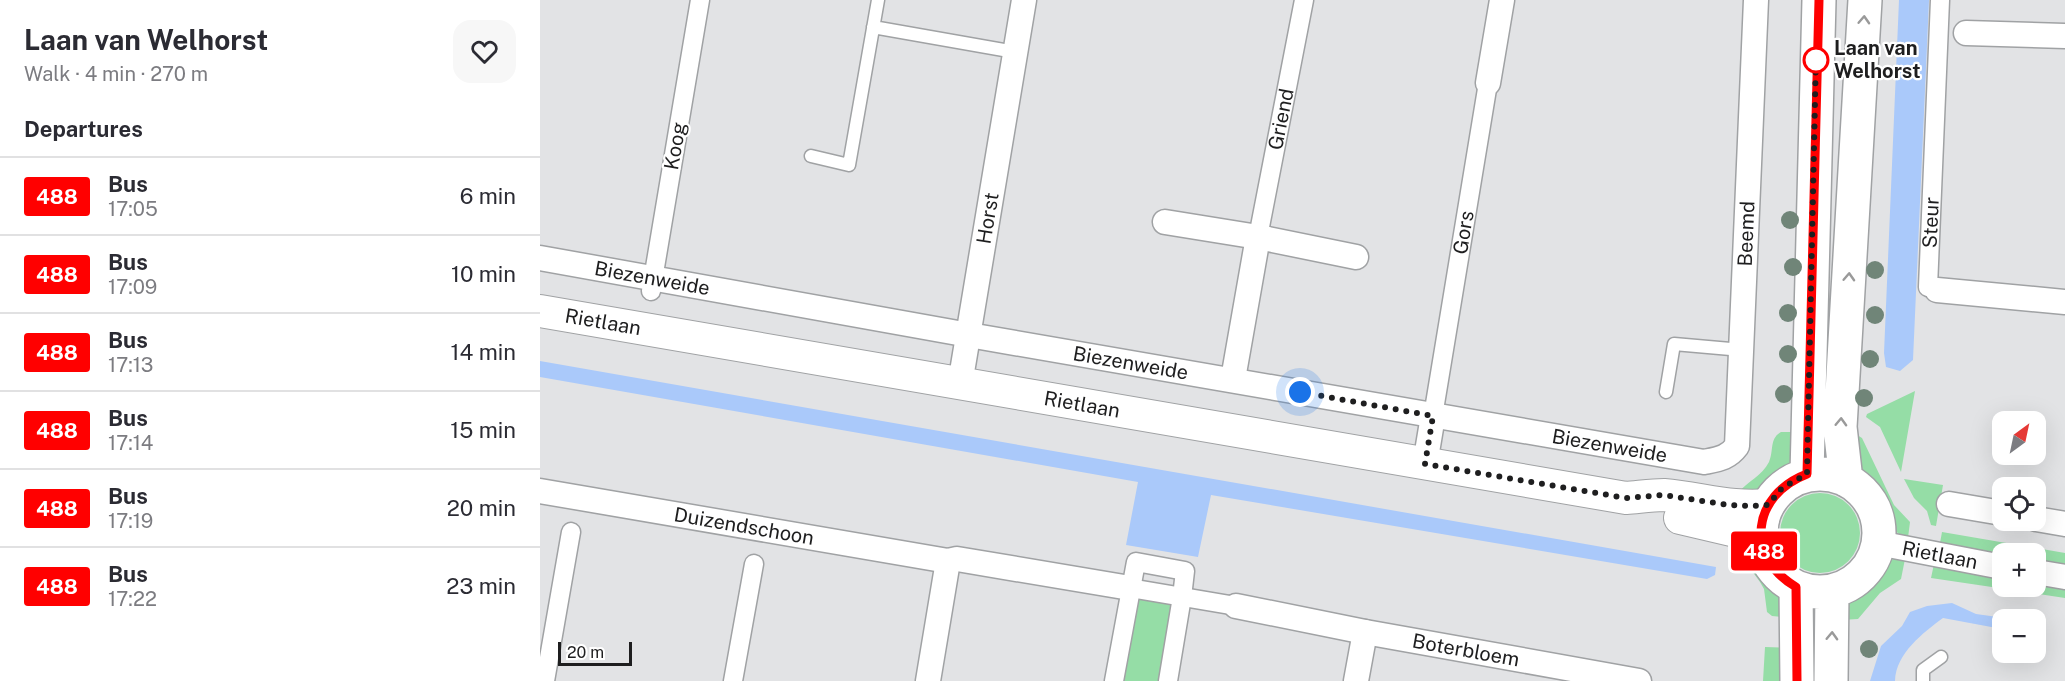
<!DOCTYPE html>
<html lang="en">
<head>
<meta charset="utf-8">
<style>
  body { margin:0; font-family:"Public Sans",sans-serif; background:#f7f7f7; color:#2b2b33; height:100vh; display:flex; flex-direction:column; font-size:22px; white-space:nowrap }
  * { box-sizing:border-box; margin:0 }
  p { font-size:20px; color:#7c7c81 }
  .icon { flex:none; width:33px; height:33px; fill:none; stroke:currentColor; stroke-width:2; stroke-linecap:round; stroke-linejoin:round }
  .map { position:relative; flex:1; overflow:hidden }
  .side { display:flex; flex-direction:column; background:#fff; width:540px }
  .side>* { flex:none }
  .badge { padding:0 12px; border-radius:4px; font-size:21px; line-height:39px }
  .needle { width:39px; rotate:33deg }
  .fabs { position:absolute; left:1452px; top:411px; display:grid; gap:12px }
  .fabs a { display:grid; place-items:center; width:54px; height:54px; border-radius:12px; background:#fff; box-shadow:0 6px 24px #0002; font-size:30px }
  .scale { position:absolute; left:18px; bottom:15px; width:74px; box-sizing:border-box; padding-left:6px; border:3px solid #1e1e1f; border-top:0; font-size:16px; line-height:21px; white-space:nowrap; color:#1e1e1f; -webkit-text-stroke:4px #fff; paint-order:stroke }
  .you { position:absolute; width:30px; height:30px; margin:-15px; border:4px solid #fff; border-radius:50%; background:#1a73e8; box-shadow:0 0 0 9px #1a73e833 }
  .map>.badge { position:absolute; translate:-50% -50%; box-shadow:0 0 0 3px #fff }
  h2 { padding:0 24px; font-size:22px; line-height:54px }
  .round { display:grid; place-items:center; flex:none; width:63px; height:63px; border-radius:18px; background:#f7f7f7 }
  .summary { display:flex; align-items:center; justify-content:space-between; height:102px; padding:0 24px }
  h1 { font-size:28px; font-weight:700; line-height:45px }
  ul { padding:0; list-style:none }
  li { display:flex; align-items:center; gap:18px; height:78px; padding:0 24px; border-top:2px solid #e1e1e2 }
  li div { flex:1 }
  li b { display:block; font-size:22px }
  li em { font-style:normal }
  li .badge { min-width:66px; font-weight:700; text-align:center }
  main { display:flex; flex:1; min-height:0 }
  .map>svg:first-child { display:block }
  .green { fill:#95dda6 }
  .water { fill:#aac9fa }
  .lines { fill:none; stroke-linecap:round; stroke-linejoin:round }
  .service-casing { stroke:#a0a2a4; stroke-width:15 }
  .pedestrian-casing { stroke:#a0a2a4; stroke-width:21 }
  .minor-casing { stroke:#a0a2a4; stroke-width:27 }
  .tertiary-casing { stroke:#a0a2a4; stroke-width:34 }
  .secondary-casing { stroke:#a0a2a4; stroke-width:36 }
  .service { stroke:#fff; stroke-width:12 }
  .pedestrian { stroke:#fff; stroke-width:18 }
  .minor { stroke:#fff; stroke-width:24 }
  .tertiary { stroke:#fff; stroke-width:32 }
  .secondary { stroke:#fff; stroke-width:33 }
  .tree { fill:#708578 }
  .oneway { stroke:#9a9a9a }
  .line-casing { stroke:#fff; stroke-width:14 }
  .line { stroke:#f00; stroke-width:9 }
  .walk { stroke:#1e1e1f; stroke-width:6; stroke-dasharray:0 10.8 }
  .stop-dot { fill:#fff; stroke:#f00; stroke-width:3 }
  .labels { text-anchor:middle; stroke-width:4.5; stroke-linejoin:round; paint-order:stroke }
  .stop-label { font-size:20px; font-weight:bold; fill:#1e1e1f; stroke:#fff; text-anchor:start }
  .street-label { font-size:20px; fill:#1e1e1f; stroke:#fff }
</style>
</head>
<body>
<main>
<section class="side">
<div class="summary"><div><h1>Laan van Welhorst</h1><p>Walk · 4 min · 270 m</p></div><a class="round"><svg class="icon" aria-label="heart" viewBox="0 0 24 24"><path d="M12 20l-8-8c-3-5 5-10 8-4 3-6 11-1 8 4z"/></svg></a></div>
<h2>Departures</h2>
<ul>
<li><span class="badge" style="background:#f00;color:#fff">488</span><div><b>Bus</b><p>17:05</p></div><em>6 min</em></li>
<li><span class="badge" style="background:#f00;color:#fff">488</span><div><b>Bus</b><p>17:09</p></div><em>10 min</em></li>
<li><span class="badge" style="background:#f00;color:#fff">488</span><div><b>Bus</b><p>17:13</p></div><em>14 min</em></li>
<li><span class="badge" style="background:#f00;color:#fff">488</span><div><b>Bus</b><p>17:14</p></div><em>15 min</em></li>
<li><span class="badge" style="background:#f00;color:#fff">488</span><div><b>Bus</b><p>17:19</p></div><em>20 min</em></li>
<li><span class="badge" style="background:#f00;color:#fff">488</span><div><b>Bus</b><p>17:22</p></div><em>23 min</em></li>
</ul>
</section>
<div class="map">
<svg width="1525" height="681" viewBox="0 0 1525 681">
  <rect width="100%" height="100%" fill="#e2e3e5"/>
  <path class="green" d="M1375,391L1361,472L1340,427L1326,417L1327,414Z
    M1241,432H1261L1253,464L1249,470L1224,490L1198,493C1208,481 1222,476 1229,462C1234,451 1229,439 1241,432Z
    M1317,435L1322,438L1354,505L1370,522L1368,538L1360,535L1348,524L1343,504L1322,477Z
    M1364,479L1403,485L1396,526L1391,525L1387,511L1374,498Z
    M1240 533a40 40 0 1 1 80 0a40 40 0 1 1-80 0Z
    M1402,532L1525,553V565L1496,560V554H1462L1400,543Z
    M1190,541L1211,549L1224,569L1244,595L1251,618L1232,616L1227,612L1224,589L1220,582Z
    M1360,558L1365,559L1361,579L1340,593L1318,619L1301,620L1306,601L1312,593L1327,581L1340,564L1349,560Z
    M1394,564L1462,575V586H1496V581L1525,586V598L1391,578Z
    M597,595L633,602L619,681H582Z
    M1225,647L1252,648L1247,681H1223Z"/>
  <path class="water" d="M1359,0H1389L1373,360L1360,371L1346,367L1344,353Z
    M0,361L1176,567L1175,575L1167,579L671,495L658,557L586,545L598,482L0,377Z
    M1412,603L1436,614L1472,619L1462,620V629L1403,618C1383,633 1356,653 1355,681H1330L1341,646L1362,626L1370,612L1387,606Z"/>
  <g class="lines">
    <defs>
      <path id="service" d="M333,27L475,52
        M271,156L309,165L338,0
        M1126,392L1134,344L1202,350
        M1383,681V670L1401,657"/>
      <g id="pedestrian">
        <path id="s1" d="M718,237L764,0"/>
        <path id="s2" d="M1397,290L1388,287L1400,0"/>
        <path d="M111,291L160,0"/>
        <path id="s3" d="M893,416L948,83"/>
        <path d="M584,587L696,606"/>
        <path d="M5,681L31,532"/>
        <path d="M193,681L214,564"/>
        <path d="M574,681L596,562L645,571L642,597L628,681"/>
      </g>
      <g id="minor">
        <path d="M1426,33L1525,36"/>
        <path d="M948,83L962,0"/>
        <path d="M625,222L718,237L816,257"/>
        <path id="s4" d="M0,258L429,335L1164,462C1179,459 1188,458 1197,446L1216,0"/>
        <path d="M1397,290L1525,302"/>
        <path d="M693,379L718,237"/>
        <path id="s5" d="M420,384L484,0"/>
        <path d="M885,464L893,416"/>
        <path id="s6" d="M0,491L408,561L417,559L584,587"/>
        <path d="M1409,504L1462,513"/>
        <path d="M1496,519L1525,524"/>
        <path id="s7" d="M1338,543L1462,567"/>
        <path d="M1496,572L1525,577"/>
        <path id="s8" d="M696,606L825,632L1099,681"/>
        <path d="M388,681L408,561"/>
        <path d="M816,681L825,632"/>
      </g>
      <g id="tertiary">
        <path id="s9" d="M0,311L1086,498C1099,497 1112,495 1124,495C1160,498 1193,509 1228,505"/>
        <path d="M1140,518L1221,537"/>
      </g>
      <path id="secondary" d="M1267,474L1279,0
        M1221 533a59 59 0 1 1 118 0a59 59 0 1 1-118 0Z
        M1306,480L1300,427L1325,0
        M1256,587L1257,681
        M1291,681L1292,591"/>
    </defs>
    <use href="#service" class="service-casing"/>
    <use href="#pedestrian" class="pedestrian-casing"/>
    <use href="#minor" class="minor-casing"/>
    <use href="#tertiary" class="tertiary-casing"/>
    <use href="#secondary" class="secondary-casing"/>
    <use href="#service" class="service"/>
    <use href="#pedestrian" class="pedestrian"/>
    <use href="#minor" class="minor"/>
    <use href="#tertiary" class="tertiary"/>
    <use href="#secondary" class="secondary"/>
  </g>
  <g class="tree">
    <circle cx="1250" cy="220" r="9"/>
    <circle cx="1253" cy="267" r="9"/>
    <circle cx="1335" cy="270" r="9"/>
    <circle cx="1248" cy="313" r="9"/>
    <circle cx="1335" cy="315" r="9"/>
    <circle cx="1248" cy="354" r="9"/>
    <circle cx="1330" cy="359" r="9"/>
    <circle cx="1244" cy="394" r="9"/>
    <circle cx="1324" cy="398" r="9"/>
    <circle cx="1329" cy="649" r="9"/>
  </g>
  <defs><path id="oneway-chevron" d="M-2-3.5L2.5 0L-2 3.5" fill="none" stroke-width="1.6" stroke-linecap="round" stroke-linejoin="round" transform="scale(1.5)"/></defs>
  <g class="oneway">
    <use href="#oneway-chevron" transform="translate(1324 20) rotate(-87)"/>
    <use href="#oneway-chevron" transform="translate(1309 277) rotate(-87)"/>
    <use href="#oneway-chevron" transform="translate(1301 422) rotate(-88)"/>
    <use href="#oneway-chevron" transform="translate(1292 636) rotate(-88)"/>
  </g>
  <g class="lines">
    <defs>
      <path id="line" d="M1257,681L1256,587C1204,556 1212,495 1267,474L1279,0"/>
    </defs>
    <use href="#line" class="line-casing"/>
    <use href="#line" class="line"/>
    <path class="walk" d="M760,392L893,416L885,464L1086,498L1123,495L1189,505L1213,506L1228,505L1242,488L1267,474L1276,55V60"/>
  </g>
  <circle class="stop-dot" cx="1276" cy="60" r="12"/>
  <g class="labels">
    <g class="stop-label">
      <text x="1294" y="55">Laan van<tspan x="1294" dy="23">Welhorst</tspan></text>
    </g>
    <g class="street-label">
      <text dy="7" stroke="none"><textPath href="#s1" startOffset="120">Griend</textPath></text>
      <text transform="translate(135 146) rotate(-80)" y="7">Koog</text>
      <text dy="7" stroke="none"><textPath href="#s5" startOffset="168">Horst</textPath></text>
      <text dy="7" stroke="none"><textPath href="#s2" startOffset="74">Steur</textPath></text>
      <text dy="7" stroke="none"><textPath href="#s3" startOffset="186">Gors</textPath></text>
      <text dy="7" stroke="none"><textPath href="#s4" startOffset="1432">Beemd</textPath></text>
      <text dy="7" stroke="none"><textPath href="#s4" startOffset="114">Biezenweide</textPath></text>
      <text dy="7" stroke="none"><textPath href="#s9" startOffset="64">Rietlaan</textPath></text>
      <text dy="7" stroke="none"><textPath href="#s4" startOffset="600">Biezenweide</textPath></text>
      <text dy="7" stroke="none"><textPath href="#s9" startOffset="550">Rietlaan</textPath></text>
      <text dy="7" stroke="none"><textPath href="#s4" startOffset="1086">Biezenweide</textPath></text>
      <text dy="7" stroke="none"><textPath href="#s6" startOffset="207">Duizendschoon</textPath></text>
      <text dy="7" stroke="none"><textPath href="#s7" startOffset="63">Rietlaan</textPath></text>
      <text dy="7" stroke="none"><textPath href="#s8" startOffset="234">Boterbloem</textPath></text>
    </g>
  </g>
</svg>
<div class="fabs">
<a><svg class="needle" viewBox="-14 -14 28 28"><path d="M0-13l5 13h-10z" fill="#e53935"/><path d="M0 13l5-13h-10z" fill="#7c7c81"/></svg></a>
<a><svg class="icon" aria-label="locate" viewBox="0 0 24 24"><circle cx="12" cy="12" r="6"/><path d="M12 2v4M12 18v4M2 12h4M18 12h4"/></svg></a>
<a>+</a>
<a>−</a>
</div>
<div class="scale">20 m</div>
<div class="you" style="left:760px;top:392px"></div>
<b class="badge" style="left:1224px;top:551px;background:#f00;color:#fff">488</b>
</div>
</main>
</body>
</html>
